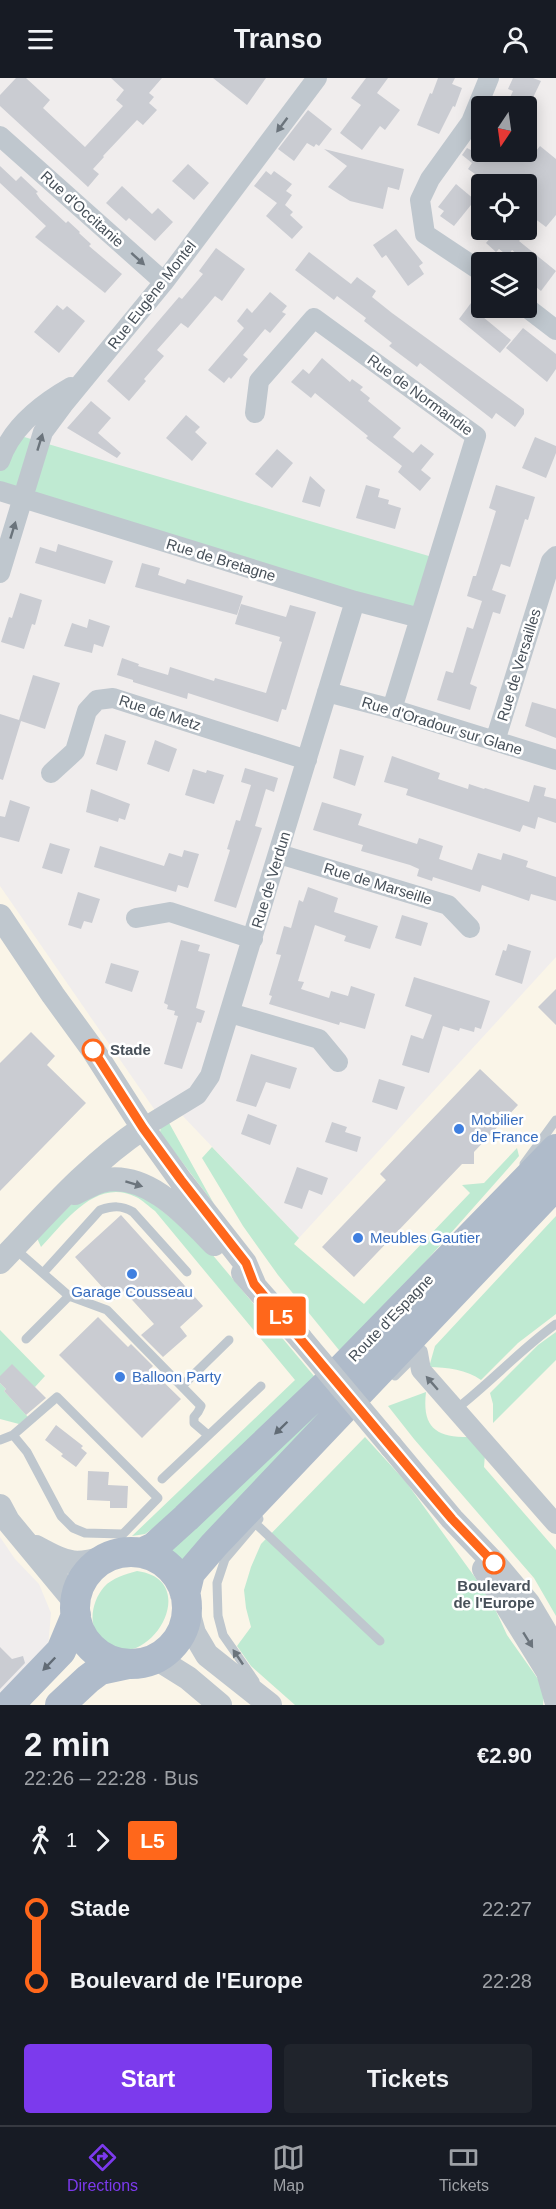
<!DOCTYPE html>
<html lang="en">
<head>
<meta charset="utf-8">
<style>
  body { margin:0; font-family:Helvetica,sans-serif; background:#20242c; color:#f1f3f6; height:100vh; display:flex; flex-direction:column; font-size:22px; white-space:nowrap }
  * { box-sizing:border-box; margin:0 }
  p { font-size:20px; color:#9ea1a6 }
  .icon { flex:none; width:33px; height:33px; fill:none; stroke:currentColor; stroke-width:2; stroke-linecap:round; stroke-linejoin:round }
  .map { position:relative; height:1627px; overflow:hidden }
  .drawer { display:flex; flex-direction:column; background:#171b24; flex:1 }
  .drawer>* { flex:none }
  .badge { padding:0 12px; border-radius:4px; font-size:21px; line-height:39px }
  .needle { width:39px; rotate:193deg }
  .tools { position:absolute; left:471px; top:18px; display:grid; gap:12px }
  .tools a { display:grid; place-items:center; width:66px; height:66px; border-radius:6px; background:#171b24; box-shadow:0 3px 15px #0003; font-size:30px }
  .map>.badge { position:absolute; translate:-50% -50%; box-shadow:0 0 0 3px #fff }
  .legs { display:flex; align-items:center; gap:9px; height:66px; padding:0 24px; font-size:20px }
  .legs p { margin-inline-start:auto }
  .summary { display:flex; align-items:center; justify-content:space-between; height:102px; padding:0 24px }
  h1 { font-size:33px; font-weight:700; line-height:45px }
  .button { display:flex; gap:12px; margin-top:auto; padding:12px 24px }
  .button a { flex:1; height:69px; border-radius:6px; background:#7c3aed; color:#fff; font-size:24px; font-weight:700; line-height:69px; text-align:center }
  .button a+a { background:#20242c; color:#f1f3f6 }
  ul { padding:0 24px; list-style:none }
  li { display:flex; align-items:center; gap:21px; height:72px; font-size:22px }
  li i { display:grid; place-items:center; width:9px; height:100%; margin:0 8px; background:currentColor }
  li i::after { content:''; width:15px; height:15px; margin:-8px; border:4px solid; border-radius:50%; background:#171b24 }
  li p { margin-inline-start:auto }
  li:first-child i { background:linear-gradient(#0000 50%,currentColor 0) }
  li:last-child i { background:linear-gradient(currentColor 50%,#0000 0) }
  header { display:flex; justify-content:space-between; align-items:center; height:78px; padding:0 24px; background:#171b24; font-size:27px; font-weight:700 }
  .dock { display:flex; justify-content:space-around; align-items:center; height:84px; border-top:2px solid #363941; background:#171b24; font-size:16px; color:#9ea1a6 }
  .dock a { display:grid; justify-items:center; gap:3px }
  .dock .active { color:#7c3aed }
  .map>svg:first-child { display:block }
  .commercial { fill:#faf5e8 }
  .green { fill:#bfead2 }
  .building { fill:#caccd2 }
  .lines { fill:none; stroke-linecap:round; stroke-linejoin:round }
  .service { stroke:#bfc7ce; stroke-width:9 }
  .minor { stroke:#bfc7ce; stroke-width:20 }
  .tertiary { stroke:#bfc7ce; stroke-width:24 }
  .primary { stroke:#afbbca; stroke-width:30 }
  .tertiary-bridge { stroke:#bfc7ce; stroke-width:24 }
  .oneway { fill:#6b747c }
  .oneway2 { fill:#616b75 }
  .line-1-casing { stroke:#fff; stroke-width:14 }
  .line-1 { stroke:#ff671b; stroke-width:9 }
  .stop-1-dot { fill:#fff; stroke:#ff671b; stroke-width:3 }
  .shop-dot { fill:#3f7fe0; stroke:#fff; stroke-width:2 }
  .labels { text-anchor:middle; stroke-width:5; stroke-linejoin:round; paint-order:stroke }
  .street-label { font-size:15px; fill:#475059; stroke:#fff }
  .stop-label { font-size:15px; font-weight:bold; fill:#475059; stroke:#fff; text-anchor:start }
  .shop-label { font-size:15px; fill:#366cbe; stroke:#fff; text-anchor:start }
</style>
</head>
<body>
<header><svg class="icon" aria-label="menu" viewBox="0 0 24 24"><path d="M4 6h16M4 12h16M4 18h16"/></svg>Transo<svg class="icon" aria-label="person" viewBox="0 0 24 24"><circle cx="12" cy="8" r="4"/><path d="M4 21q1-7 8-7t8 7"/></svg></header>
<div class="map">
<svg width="556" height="1627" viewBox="0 0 556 1627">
  <rect width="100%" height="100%" fill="#f0eded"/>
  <path class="commercial" d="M0,808L161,1041L178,1033L299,1160L556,879V1627H0L48,1569L51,1535L39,1506L15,1481L0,1459Z"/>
  <path class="green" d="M14,356L439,481L420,540L0,413V383Z
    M168,1043L214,1126L160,1055L161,1047Z
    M212,1069L299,1160L294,1166L364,1226L470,1115L462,1107L484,1105L517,1070L519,1078L343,1277L278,1197L243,1148L202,1080Z
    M556,1082V1095L184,1487L166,1471Z
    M97,1111L138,1113L206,1169L319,1304L152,1451L145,1456L132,1458L295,1302L155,1133C149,1129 143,1122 136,1119C96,1099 65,1144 41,1169L37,1160L77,1121Z
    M556,1138V1236L518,1265L481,1302C467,1292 447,1289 429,1289L435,1268Z
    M0,1252L45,1298L35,1309L0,1298Z
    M556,1254V1282L493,1345V1326L490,1315L538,1267Z
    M0,1305L6,1311L4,1313L28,1339L19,1346L0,1341Z
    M426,1314C422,1349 435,1359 468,1359L485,1376L484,1389L556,1472V1538L534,1500L414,1361L388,1328Z
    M365,1359L406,1404L490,1520L507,1557L538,1601L544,1613L543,1627H295L251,1588L237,1568L251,1549L246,1530L244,1512L251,1489L261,1466Z
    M137,1493C206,1502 146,1601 103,1564C87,1550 91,1524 104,1509C112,1500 126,1496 137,1493Z"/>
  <path class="building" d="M16,0H26L50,22L43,30L85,69L123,28L116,22L124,12L111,0H162L149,15L154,19L149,25L157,32L143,47L137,42L103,78L104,79L93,91L99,96L88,109L0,28V17Z
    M213,0H266L247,27Z
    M366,0H388L377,15L400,32L385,52L380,48L362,72L340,55L361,27L351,20Z
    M438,0H455L452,6L462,10L455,29L453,28L439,56L417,47L430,15L432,16Z
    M513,0H533L541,3L529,28H506L513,13L508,11Z
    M308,32L332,51L319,68L316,66L314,69L307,65L294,83L278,71Z
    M540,68L556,81V137L546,149L526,134V106H500L491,100L488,105L468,91L472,85L462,77L467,70L479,76L481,74H535Z
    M324,71L404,91L399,112L388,109L383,131L350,123L328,109L347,88Z
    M188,86L209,105L194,122L172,103Z
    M0,88L16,103L21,98L38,114L36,115L40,121L66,145L68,143L80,154L79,155L91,166L89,168L122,196L105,215L35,159L46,148L0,105Z
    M266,93L271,97L274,93L292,106L286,113L292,117L285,127L293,134L290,137L303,149L292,161L266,138L277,125L254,108Z
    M456,106L475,122L454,148L440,138L444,133L438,129Z
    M122,108L152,136L158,130L173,144L155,163L129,140L126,143L106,125Z
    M396,151L423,185L419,188L424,196L408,208L386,177L382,180L373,167Z
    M497,152H510L521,161L519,163L556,193L541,213L526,201V184L512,172L508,178L499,171L496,174L486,165Z
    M216,170L245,191L222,223L215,218L188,250L181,245L157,272L164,278L144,301L146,303L129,323L107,303L179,219L182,221L203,196L199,193Z
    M309,174L351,206L357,199L376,213L372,219L392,235L524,331V336L515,349L496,335L492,341L420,285L417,289L389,268L392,265L364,243L366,240L337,218L334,222L295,192Z
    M270,214L287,228L282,234L286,236L270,255L265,251L243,277L248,281L231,301L229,299L224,305L208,292L244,250L237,243L247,230L252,235Z
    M471,225L485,236L483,239L511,262L500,275L459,241Z
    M57,227L63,232L67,228L85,243L59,275L34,254Z
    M523,250L556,276V291L547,304L506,270Z
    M322,280L350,304L352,301L363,309L360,312L370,320L368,323L401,350L393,359L413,375L421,366L434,376L421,392L431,400L420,413L398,394L402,388L366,360L368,358L315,315L311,320L291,304L303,291L309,296Z
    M91,323L111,340L98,355L121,375L117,380L67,350Z
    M186,337L200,349L195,354L207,365L192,383L166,360Z
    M535,359L556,368V375L546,400L522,390Z
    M277,371L293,385L272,410L255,396Z
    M310,398L325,412L320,429L302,424Z
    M366,407L380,411L378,419L389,422L388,426L401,430L395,451L356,440Z
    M496,407L535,419L528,442L525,441L510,489L501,486L492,512L506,517L500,536L493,534L470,606L477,609L470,632L437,622L446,593L453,595L467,549L473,551L482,523L467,518L473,498H476L496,433L489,430Z
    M58,466L113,483L105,506L35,485L40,469L56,474Z
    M142,485L160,490L158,497L185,506L187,501L243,518L237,537L135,509Z
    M20,515L42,522L35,547L32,546L24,571L1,564L9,539L12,540Z
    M241,526L286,539L290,527L316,534L286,632L282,631L278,644L188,615L187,621L133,604V602L117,597L122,580L139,586L138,588L168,597L170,589L214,603L215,600L266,615L282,564L279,563L280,559L235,546Z
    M89,541L110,548L103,569L94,566L92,575L64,568L72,545L87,550Z
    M33,597L60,605L45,651L21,643L3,702L0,701V636L19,642Z
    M532,624L556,631V660L525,648Z
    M105,656L126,663L117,693L96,686Z
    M155,662L177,671L169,694L147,686Z
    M340,671L364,678L355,708L333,700Z
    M392,678L440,695L438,701L468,711L469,706L484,711L485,710L529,724L534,707L546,710L544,718L556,721V745L538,739L535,751L523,747L520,754L406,717L408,711L384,704Z
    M245,690L278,700L274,714L266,711L255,748L262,750L236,830L214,823L230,772L227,771L236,742L240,743L251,707L241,704Z
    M193,691L206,695L207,692L224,697L214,726L185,717Z
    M91,711L130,726L125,742L119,740L118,744L86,734Z
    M10,722L30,729L19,764L0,759V738L5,739Z
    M322,724L362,736L358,747L417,766L419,760L443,768L439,781L472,792L478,775L501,782L503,775L528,783L526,789L556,799V823L531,816L529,823L482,807L480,814L433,799L432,803L417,798L419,791L410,787L361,773L363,767L313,752Z
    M50,765L70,771L62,796L42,790Z
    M100,768L164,788L169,775L182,779L184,772L199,776L188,810L178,807L176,814L94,789Z
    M308,809L338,820L334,834L378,848L370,871L344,863L346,858L315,847L298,903L304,904L301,911L329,920L331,913L348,918L351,908L375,916L365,951L340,944L339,947L269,926L272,918L269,917L281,877L276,876L284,848L291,850L299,822L303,824Z
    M78,814L100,821L92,845L84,843L81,851L68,847Z
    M402,837L428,845L421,868L395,860Z
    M181,862L200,867L198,873L210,876L196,930L205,933L201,945L197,944L182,991L164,986L178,938L174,937L175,933L167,931L168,927L164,925Z
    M508,866L531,873L522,906L495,897L503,872L506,873Z
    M111,885L139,893L132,914L105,905Z
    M414,899L490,923L481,951L475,949L474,954L460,950L459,953L443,948L429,995L402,987L411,957L423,961L432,937L405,928Z
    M556,911V947L538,929Z
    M31,954L55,978L47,987L86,1025L0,1113V985Z
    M251,976L297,990L290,1011L266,1004L256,1029L236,1023Z
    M480,991L518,1027L474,1074V1086H462L354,1199L322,1169L386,1102L380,1096Z
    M379,1001L405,1009L397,1032L372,1024Z
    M248,1036L277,1047L270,1067L241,1056Z
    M332,1044L347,1049L345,1054L361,1059L357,1074L325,1064Z
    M297,1089L328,1100L322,1117L309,1112L302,1131L284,1125Z
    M121,1137L203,1228L180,1249L187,1258L163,1279L141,1257L154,1246L124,1213L114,1222L75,1179Z
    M98,1239L128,1269L131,1266L153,1288L150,1291L181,1321L142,1360L59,1277Z
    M12,1286L46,1320L26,1337L4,1313L6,1311L0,1305V1298Z
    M56,1347L83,1368L81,1370L87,1375L76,1389L61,1378L63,1376L45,1362Z
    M88,1393L109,1394L108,1407L128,1408L127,1430H110V1423L87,1422Z
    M0,1569L12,1581L23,1578L25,1585L0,1611Z"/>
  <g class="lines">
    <path class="service" d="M524,1086L556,1042
      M14,1170L69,1218L107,1232L201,1328L198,1334L194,1339V1345L208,1357
      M43,1195L100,1132C113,1128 121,1127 133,1134L187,1194
      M26,1261L69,1218
      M395,1298L417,1276
      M182,1308L229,1262
      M455,1332C490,1305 520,1272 556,1246
      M0,1362L13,1357L57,1319L158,1420L123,1456L85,1455L73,1450L61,1438L27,1374L13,1357
      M162,1401L261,1308
      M255,1445L380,1563
      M255,1603L223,1557L218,1538L217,1505L225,1481L259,1441"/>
    <path class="minor" d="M0,58L164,204
      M482,194L425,156L420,122L430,101L471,44L489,0
      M526,229L556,252
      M255,335L259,303L314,240L476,358L392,631
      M0,383C11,349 41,326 71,309
      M0,413L355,523L420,540
      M0,495L43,354L63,327L164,204L317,0
      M327,614L392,631L556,682
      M495,663L551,483L556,478
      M51,695L75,673L87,633L97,622L113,620L307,682
      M279,776L448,827L470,850
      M136,840L170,834L253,861
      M230,935L319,961L338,984
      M143,1050L197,1017L210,998L355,523
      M418,1275L421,1292L556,1446"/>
    <path class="tertiary" d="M0,838L53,917L93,972L143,1050L181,1103L245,1185L254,1206
      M75,1115C83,1111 92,1106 101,1103C146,1092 186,1137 214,1166
      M0,1184C45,1137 89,1086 143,1050
      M243,1195L301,1261
      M391,1368L452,1441L496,1487L528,1525L556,1572
      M0,1428L8,1443L76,1525
      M36,1469C73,1489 74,1488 115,1477
      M484,1491L548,1594L556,1622
      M187,1529L194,1555L207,1577L270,1627
      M156,1580L188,1600L220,1627"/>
    <path class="primary" d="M75 1530a56 56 0 1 1 112 0a56 56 0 1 1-112 0Z
      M141,1475L154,1469L186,1440L323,1310L556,1071
      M185,1516L190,1495L214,1467L556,1107
      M9,1627L61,1573L76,1537
      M60,1627L88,1601L100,1592L128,1586"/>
    <path class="tertiary-bridge" d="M301,1261L391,1368"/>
  </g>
  <defs><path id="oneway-solid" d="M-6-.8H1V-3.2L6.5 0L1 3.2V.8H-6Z" transform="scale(1.5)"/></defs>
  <g class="oneway">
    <use href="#oneway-solid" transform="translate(282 47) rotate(127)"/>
    <use href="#oneway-solid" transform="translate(138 181) rotate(42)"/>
    <use href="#oneway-solid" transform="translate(40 364) rotate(-73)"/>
    <use href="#oneway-solid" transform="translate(13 452) rotate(-73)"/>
    <use href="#oneway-solid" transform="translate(134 1106) rotate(17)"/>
    <use href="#oneway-solid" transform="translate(432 1305) rotate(-131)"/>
    <use href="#oneway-solid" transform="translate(528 1562) rotate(58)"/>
    <use href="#oneway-solid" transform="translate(238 1579) rotate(-124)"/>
  </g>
  <g class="oneway2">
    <use href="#oneway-solid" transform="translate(281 1350) rotate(136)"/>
    <use href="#oneway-solid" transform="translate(49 1586) rotate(134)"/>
  </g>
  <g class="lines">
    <defs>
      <path id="line-1" d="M93,972L143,1050L181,1102L246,1185L254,1206L452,1441L494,1485"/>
    </defs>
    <use href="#line-1" class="line-1-casing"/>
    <use href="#line-1" class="line-1"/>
  </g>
  <g class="stop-1-dot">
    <circle cx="93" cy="972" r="10"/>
    <circle cx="494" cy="1485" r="10"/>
  </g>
  <g class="shop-dot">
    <circle cx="459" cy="1051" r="6"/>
    <circle cx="358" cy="1160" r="6"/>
    <circle cx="132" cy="1196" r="6"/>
    <circle cx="120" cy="1299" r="6"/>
  </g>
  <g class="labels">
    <g class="street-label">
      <text transform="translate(82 131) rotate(42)" y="5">Rue d'Occitanie</text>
      <text transform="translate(152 217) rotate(-52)" y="5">Rue Eugène Montel</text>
      <text transform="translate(420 317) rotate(36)" y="5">Rue de Normandie</text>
      <text transform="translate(221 482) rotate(17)" y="5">Rue de Bretagne</text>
      <text transform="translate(519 587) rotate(-73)" y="5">Rue de Versailles</text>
      <text transform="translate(160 635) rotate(18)" y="5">Rue de Metz</text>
      <text transform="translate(442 648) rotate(17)" y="5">Rue d'Oradour sur Glane</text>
      <text transform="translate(271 802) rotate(-73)" y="5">Rue de Verdun</text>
      <text transform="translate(378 806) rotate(17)" y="5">Rue de Marseille</text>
      <text transform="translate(391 1240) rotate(-46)" y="5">Route d'Espagne</text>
    </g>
    <g class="stop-label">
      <text x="110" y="977">Stade</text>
      <text x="494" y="1513" text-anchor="middle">Boulevard<tspan x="494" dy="17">de l'Europe</tspan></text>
    </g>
    <g class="shop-label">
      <text x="471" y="1047">Mobilier<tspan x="471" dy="17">de France</tspan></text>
      <text x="370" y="1165">Meubles Gautier</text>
      <text x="132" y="1219" text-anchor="middle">Garage Cousseau</text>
      <text x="132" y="1304">Balloon Party</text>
    </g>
  </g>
</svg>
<div class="tools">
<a><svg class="needle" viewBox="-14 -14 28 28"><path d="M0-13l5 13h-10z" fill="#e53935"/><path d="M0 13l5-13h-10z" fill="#9ea1a6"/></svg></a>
<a><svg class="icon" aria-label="locate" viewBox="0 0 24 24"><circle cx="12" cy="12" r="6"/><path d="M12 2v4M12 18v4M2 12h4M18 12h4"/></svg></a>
<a><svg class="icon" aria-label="layers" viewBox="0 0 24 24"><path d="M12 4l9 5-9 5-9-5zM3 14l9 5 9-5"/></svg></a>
</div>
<b class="badge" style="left:281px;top:1238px;background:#ff671b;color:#fff">L5</b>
</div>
<section class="drawer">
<div class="summary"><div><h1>2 min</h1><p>22:26 – 22:28 · Bus</p></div><b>€2.90</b></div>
<div class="legs"><svg class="icon" aria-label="walk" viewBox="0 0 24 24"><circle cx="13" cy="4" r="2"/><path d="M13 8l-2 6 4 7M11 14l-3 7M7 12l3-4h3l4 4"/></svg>1<svg class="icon" aria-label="forward" viewBox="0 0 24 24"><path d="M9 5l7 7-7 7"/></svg><b class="badge" style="background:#ff671b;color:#fff">L5</b></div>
<ul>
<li><i style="color:#ff671b"></i><b>Stade</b><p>22:27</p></li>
<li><i style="color:#ff671b"></i><b>Boulevard de l'Europe</b><p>22:28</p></li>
</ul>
<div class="button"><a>Start</a><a>Tickets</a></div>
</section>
<nav class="dock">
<a class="active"><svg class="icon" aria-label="directions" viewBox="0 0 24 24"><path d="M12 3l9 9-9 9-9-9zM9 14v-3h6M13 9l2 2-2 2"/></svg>Directions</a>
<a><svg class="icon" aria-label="map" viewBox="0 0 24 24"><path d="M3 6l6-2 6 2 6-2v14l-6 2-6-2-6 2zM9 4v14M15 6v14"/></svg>Map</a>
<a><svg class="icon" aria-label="tickets" viewBox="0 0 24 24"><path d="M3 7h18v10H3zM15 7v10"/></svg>Tickets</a>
</nav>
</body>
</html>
